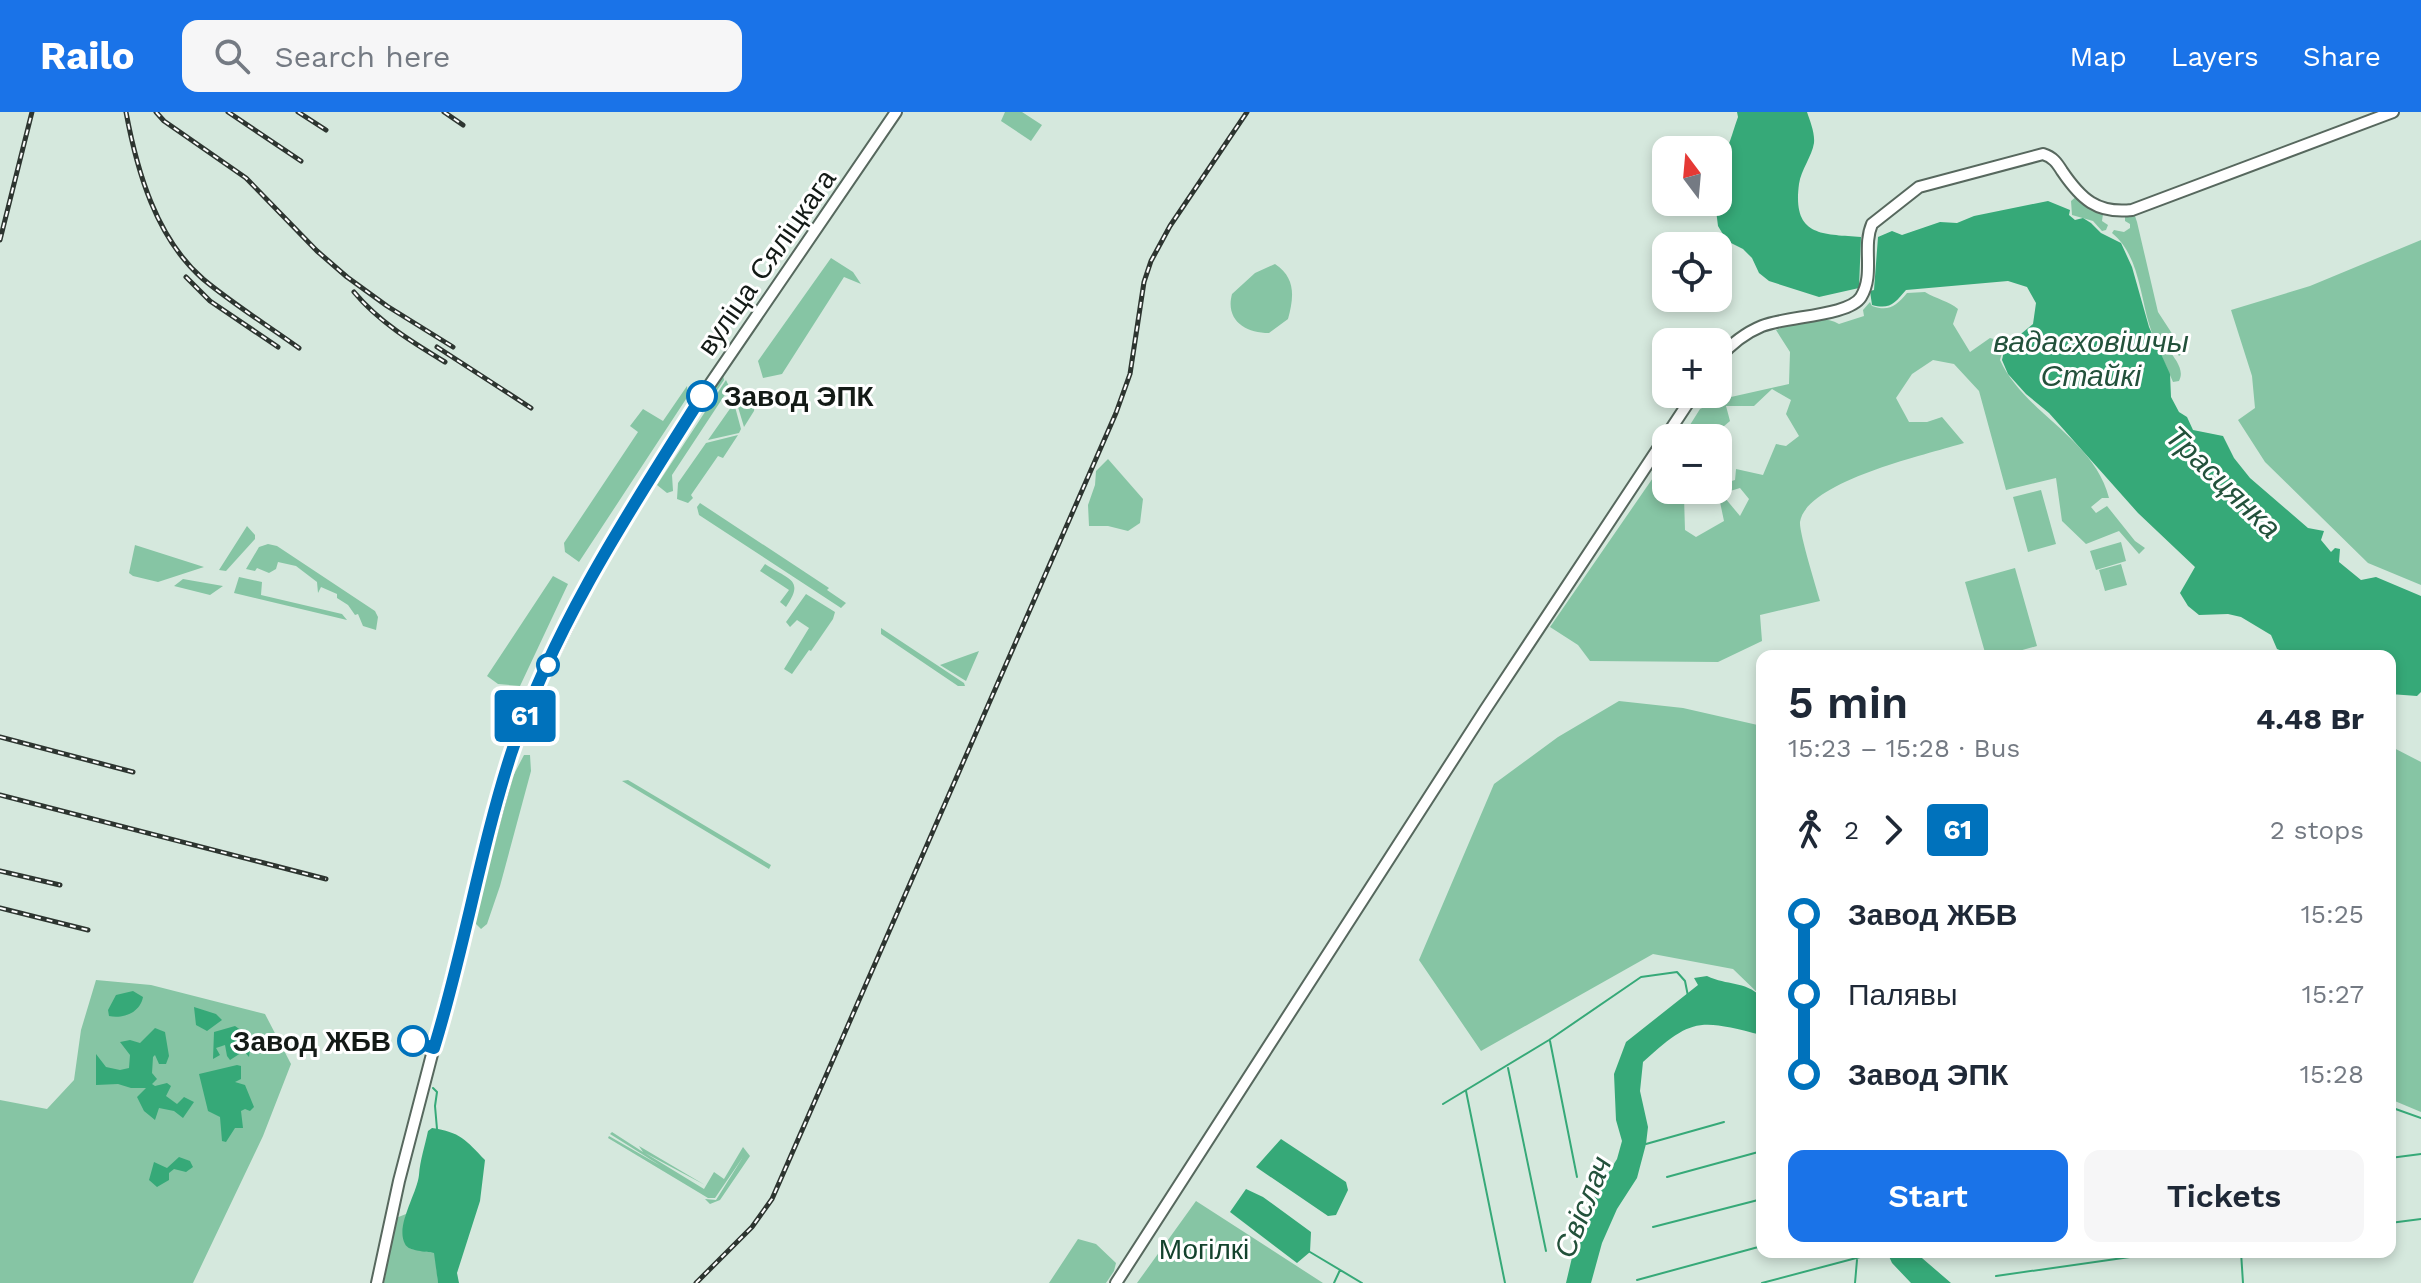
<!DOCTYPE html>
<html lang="en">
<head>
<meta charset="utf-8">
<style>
  body { margin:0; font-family:"Work Sans",sans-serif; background:#f6f6f7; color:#1f2937; height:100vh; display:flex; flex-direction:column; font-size:30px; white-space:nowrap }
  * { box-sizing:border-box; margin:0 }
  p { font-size:26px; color:#747a83 }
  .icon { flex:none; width:44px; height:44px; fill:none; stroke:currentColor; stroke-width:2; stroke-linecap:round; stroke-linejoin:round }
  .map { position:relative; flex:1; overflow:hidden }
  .drawer { position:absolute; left:1756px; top:538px; width:640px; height:608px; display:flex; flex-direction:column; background:#fff; border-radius:16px; box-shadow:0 4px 12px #0003 }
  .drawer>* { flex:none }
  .badge { padding:0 16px; border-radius:6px; font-size:28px; line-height:52px }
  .needle { width:52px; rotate:344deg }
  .tools { position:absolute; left:1652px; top:24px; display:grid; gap:16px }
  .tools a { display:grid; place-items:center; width:80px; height:80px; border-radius:16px; background:#fff; box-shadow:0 4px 12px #0003; font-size:40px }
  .map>.badge { position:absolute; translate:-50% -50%; box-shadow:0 0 0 4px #fff }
  .legs { display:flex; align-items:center; gap:12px; height:88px; padding:0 32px; font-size:26px }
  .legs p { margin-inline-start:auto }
  .headline { display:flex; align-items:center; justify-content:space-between; height:136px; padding:0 32px }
  h1 { font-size:44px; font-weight:600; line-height:60px }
  .button { display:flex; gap:16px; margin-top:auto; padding:16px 32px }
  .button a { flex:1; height:92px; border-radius:16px; background:#1a73e8; color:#fff; font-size:32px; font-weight:600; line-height:92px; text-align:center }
  .button a+a { background:#f6f6f7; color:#1f2937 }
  ul { padding:0 32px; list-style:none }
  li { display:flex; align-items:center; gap:28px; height:80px; font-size:30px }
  li i { display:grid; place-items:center; width:12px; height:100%; margin:0 10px; background:currentColor }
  li i::after { content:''; width:20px; height:20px; margin:-10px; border:6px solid; border-radius:50%; background:#fff }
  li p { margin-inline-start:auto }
  li:first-child i { background:linear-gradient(#0000 50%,currentColor 0) }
  li:last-child i { background:linear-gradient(currentColor 50%,#0000 0) }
  header { display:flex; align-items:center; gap:48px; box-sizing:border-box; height:112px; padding:0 40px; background:#1a73e8; color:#fff }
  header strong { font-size:38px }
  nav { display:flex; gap:44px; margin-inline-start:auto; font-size:28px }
  .search { width:560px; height:72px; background:#f6f6f7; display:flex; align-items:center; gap:20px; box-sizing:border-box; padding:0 28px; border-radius:16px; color:#747a83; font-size:30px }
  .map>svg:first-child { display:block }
  .green { fill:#86c5a4 }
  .water { fill:#36a978 }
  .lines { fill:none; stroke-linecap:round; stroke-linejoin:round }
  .stream { stroke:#36a978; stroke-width:2 }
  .major-casing { stroke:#57685e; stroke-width:14 }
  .major { stroke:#fff; stroke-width:10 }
  .rail-casing { stroke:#2d3530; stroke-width:5 }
  .rail { stroke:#fff; stroke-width:2; stroke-dasharray:6; stroke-linecap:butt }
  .line-1-casing { stroke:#fff; stroke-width:18 }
  .line-1 { stroke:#0072bc; stroke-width:12 }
  .stop-1-dot { fill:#fff; stroke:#0072bc; stroke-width:4 }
  .labels { text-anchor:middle; stroke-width:6; stroke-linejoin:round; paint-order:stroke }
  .street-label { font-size:28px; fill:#131a16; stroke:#fff }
  .stop-label { font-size:28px; font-weight:bold; fill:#131a16; stroke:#fff; text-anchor:start }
  .park-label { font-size:28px; fill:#13422d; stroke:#fff }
  .water-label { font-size:30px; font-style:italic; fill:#23513b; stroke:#fff }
</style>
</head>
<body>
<header>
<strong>Railo</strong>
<div class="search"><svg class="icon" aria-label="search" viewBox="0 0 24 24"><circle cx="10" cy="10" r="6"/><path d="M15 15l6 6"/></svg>Search here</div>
<nav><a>Map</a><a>Layers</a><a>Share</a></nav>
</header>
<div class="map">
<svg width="2421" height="1171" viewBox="0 0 2421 1171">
  <rect width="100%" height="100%" fill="#d5e8dd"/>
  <path class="green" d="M1005,0H1022L1042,13L1031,29L1001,9Z
    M2077,84L2095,99L2103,102L2102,109L2108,113L2106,118L2102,119L2093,109L2072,103L2071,89Z
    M2129,101L2135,104L2137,110L2158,200L2184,240L2179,244L2174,236L2169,238C2175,247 2185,258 2179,269L2173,270C2165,251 2155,231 2149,212C2140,181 2138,142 2112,121L2114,118L2124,120L2130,116V112L2125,109V105Z
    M2421,128V473L2368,451L2265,350L2238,308L2255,296L2252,264L2231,198L2310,174Z
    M831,146L853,160L861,172L844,165L782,262L763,266L758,249Z
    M1275,152C1296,166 1294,185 1288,207L1269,221C1245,221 1225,208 1232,182L1255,161Z
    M1925,180C1936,187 1949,189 1958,197L1953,212L1970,240L1990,226L2005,230L2000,248C2024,301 2094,326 2109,386H2102L2091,395L2096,401L2107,394L2135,429L2145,436L2139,442L2119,419L2086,432L2062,409L2056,366L2006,378L1979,279L1954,252L1933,248L1912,262L1896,286L1909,310H1927L1942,305L1964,331C1929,342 1806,369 1800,410C1799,420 1816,475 1820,489L1760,503L1762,529L1718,550L1590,549L1578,533L1550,515L1666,347V378H1679L1684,385L1685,418L1696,425L1724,409L1720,390L1725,386L1740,404L1749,387L1740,376L1727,380L1725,371L1735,368L1736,357L1763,363L1776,332L1786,334L1799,324L1786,302L1791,288L1772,277L1754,294H1726L1730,309L1710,326L1683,324L1700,297L1722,287L1789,272L1790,240L1776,218C1793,210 1822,202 1839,212L1864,204L1863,198L1870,190L1872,194C1889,200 1896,194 1907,181Z
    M723,263L724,268L655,370L654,365Z
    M726,268L731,279L728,278L672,363L673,379L667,381L657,373Z
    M687,274L688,284L579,450L565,440L564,431L638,320L630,314L643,297L663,309Z
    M741,277L755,290L754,299L744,315L735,285Z
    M734,291L741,317L739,321L708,328Z
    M738,323L723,346L718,344L691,383L693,386L688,391L677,387L678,371L706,331Z
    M1108,347L1143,387L1140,411L1128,419L1108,414H1089L1088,393L1095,373L1096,359Z
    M2041,378L2056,432L2028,440L2013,385Z
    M700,391L829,476L827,478L846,491L841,496L699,403L697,395Z
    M247,414L255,423V427L226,459L219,458Z
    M2121,430L2126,449L2096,458L2090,439Z
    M268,432L277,434L375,499L378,505L376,518L363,514L358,502L355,503L348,493L337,486V482L321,475L318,481L317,470L296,454L278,450L276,457L269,461L257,456L255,459L246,457L259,435Z
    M135,433L204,455L158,470L133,464L129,461Z
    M765,452C789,468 805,467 786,495L780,490L789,478L760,459Z
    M2121,452L2127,473L2105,479L2099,458Z
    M2015,456L2037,534L2001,544H1986L1965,470Z
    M553,464L568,472L520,574L498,572L487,564Z
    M239,465L262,470L261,483L342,502L347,508L234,481Z
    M183,467L223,474L210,483L174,474Z
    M806,482L835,500L833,507L811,539L809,538L792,562L784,557L809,516L797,508L790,515L786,510Z
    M881,516L964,571L965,574H958L881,522Z
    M979,539L966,569L940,553Z
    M1619,589L1683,596L1762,614V885L1733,857L1653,842L1481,939L1419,848L1494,672L1558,625Z
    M2390,634L2421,650V1000L2390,987Z
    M524,643H530L531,659L500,774L487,812L481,817L473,809L511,668Z
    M628,668L771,753L769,757L622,669Z
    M96,868L151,873L265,902L291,952L263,1024L193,1171H0V988L47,997L74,968L81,918Z
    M612,1020L643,1040L639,1034L705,1073L645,1041L704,1077L714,1060L724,1067L743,1035L750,1044L720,1088L710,1092L705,1087L716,1088L743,1045L715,1086H708L608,1026L609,1024L661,1054L610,1022Z
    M1196,1089L1323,1171H1137Z
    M406,1102L403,1123L411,1137L435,1141L438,1171H384L396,1106Z
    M1078,1127L1096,1132L1116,1151L1114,1159L1106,1171H1049Z"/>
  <path class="water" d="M1737,0H1807C1810,9 1815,21 1814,31C1812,44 1801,58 1799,72C1792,125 1822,122 1861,125L1859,176L1819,185L1769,169L1759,161L1752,146L1743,137L1727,129L1718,114L1715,90H1718V50C1730,36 1732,21 1738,5Z
    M2048,89L2070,98L2069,103L2075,108L2083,106L2091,111L2101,121L2121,131L2132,155L2149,215L2170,262L2171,285L2179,300L2187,305L2193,318L2223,324L2234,346L2250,366L2308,416L2324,419L2321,428L2331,440L2335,436L2340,437L2339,450L2361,468L2376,465L2421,484V580L2417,584L2390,582V544H2294L2277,537L2271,523L2241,505L2228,502L2199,503L2188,494L2180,481L2195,455L2138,401L2049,301L2026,282L2008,262L2002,248L2005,235L2033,212L2036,191L2027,175L2008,169L1906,178C1895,191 1890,198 1872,193L1870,179L1874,178L1878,125L1892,119L1902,123L1940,110L1957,111L1974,104Z
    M1707,864C1728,874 1743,868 1762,885V923C1699,907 1692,905 1643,950L1640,979L1648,1015L1646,1032L1637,1066L1617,1097L1602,1131L1591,1171H1566L1578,1120L1597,1079L1617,1047L1622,1029L1616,1008L1614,962L1626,930L1698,873L1694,866Z
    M133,879L143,885C140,901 123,907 109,904L108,898L116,883Z
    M194,895L216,902L222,908L207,919L196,913Z
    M235,914L248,923L271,927L274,936L270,939L263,938V932L250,937L249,945L244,939L230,948L227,944L225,933L216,936L220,943L213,947L214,920Z
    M155,916L165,920L169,944L166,952H159L155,943L153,945L152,961L157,967L152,972L155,974L167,971L171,974L166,984L177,992L184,985L194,990L183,1006L174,999L159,996L155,1008L144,999L137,985L146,976H131L118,972L96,973V942L106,955L120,958L129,956L130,943L120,930L130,928L140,931Z
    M237,953L241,954V967L235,970L245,973L254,995L250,999L245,997L241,999L243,1016H235L226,1030L222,1029L220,1005L208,999L199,962Z
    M432,1016C460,1020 466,1028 485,1048L480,1089L457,1161L459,1171H438L434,1141C426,1139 409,1140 405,1132C395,1114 417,1082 419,1063C420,1048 425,1034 428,1019Z
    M1281,1027L1346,1070L1348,1078L1336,1103L1328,1104L1256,1055Z
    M179,1045L190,1049L193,1055L186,1060L174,1057L169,1061V1068L157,1075L149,1068L154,1050L167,1056Z
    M1246,1077L1263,1085L1311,1120L1310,1140L1297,1151L1230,1100Z
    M1887,1140H1915L1951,1171H1911L1892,1151Z"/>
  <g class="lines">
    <path class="stream" d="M1550,929L1577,1065
      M1508,956L1546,1139
      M433,976L437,980L435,994L437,1017
      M1466,979L1505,1171
      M1443,992L1549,928L1641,865L1677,860L1685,869L1688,884
      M2390,995L2421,1006
      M1646,1032L1724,1010
      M2390,1046L2421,1042
      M1667,1065L1762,1039
      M2390,1111L2421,1107
      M1653,1115L1762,1087
      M1310,1140L1362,1171
      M2241,1140L2243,1171
      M1996,1164L2165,1140
      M1637,1168L1762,1134
      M1334,1171L1340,1158
      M1762,1171L1879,1140
      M1855,1171L1857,1148"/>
    <defs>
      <path id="major" d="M1718,247C1730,233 1745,221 1762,214C1787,204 1849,204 1861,185C1875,162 1862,135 1872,112L1919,75L2043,42C2053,45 2057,51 2062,59C2081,87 2097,102 2132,98L2393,0
        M377,1171L399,1069L480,758L511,645L538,573L599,450L647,372L702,284L896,0
        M1116,1171L1485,598L1694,282"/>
    </defs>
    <use href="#major" class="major-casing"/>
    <use href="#major" class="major"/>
    <defs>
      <path id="rail" d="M126,0C137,59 156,126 203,167C233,192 267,213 299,236
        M156,0L164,9L246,66L317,139L347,165L387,194L453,235
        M228,0L301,49
        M298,0L326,18
        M444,0L463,13
        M0,128L32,0
        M186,165L210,189L278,235
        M354,180C379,210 412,230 445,250
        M437,235L531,296
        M0,625L133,660
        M0,683L326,767
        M0,759L60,773
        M0,796L88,818
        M696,1171L752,1115L772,1087L1116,301L1130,262L1144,170L1151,149L1170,114L1247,0"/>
    </defs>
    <use href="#rail" class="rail-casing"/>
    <use href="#rail" class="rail"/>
  </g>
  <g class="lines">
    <defs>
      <path id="line-1" d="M413,929L434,936C464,839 480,738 511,642C554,513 630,398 702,284"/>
    </defs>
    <use href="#line-1" class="line-1-casing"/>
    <use href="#line-1" class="line-1"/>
  </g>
  <g class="stop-1-dot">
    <circle cx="702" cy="284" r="14"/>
    <circle cx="548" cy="553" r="10"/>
    <circle cx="413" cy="929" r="14"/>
  </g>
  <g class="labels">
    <g class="street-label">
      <text transform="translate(766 150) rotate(-55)" y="10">вуліца Сяліцкага</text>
    </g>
    <g class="stop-label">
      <text x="724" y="294">Завод ЭПК</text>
      <text x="391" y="939" text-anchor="end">Завод ЖБВ</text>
    </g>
    <g class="park-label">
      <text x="1204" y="1147">Могілкі</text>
    </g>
    <g class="water-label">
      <text x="2091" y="240">вадасховішчы<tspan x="2091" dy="34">Стайкі</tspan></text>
      <text transform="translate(2223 370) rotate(44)" y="10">Трасцянка</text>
      <text transform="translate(1583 1095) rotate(-68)" y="10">Свіслач</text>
    </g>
  </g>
</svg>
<div class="tools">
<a><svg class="needle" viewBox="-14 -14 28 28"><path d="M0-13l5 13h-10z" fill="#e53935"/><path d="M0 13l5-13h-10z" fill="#747a83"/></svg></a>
<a><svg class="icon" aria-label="locate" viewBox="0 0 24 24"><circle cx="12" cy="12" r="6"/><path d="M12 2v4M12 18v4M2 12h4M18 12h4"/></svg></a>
<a>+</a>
<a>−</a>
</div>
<b class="badge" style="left:525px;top:604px;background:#0072bc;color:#fff">61</b>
<section class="drawer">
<div class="headline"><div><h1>5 min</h1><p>15:23 – 15:28 · Bus</p></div><b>4.48 Br</b></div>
<div class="legs"><svg class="icon" aria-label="walk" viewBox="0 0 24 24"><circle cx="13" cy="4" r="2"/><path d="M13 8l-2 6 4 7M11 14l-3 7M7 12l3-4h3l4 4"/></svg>2<svg class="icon" aria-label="forward" viewBox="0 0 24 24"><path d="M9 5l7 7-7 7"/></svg><b class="badge" style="background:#0072bc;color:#fff">61</b><p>2 stops</p></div>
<ul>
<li><i style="color:#0072bc"></i><b>Завод ЖБВ</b><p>15:25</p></li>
<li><i style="color:#0072bc"></i><span>Палявы</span><p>15:27</p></li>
<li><i style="color:#0072bc"></i><b>Завод ЭПК</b><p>15:28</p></li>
</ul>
<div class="button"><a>Start</a><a>Tickets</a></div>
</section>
</div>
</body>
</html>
